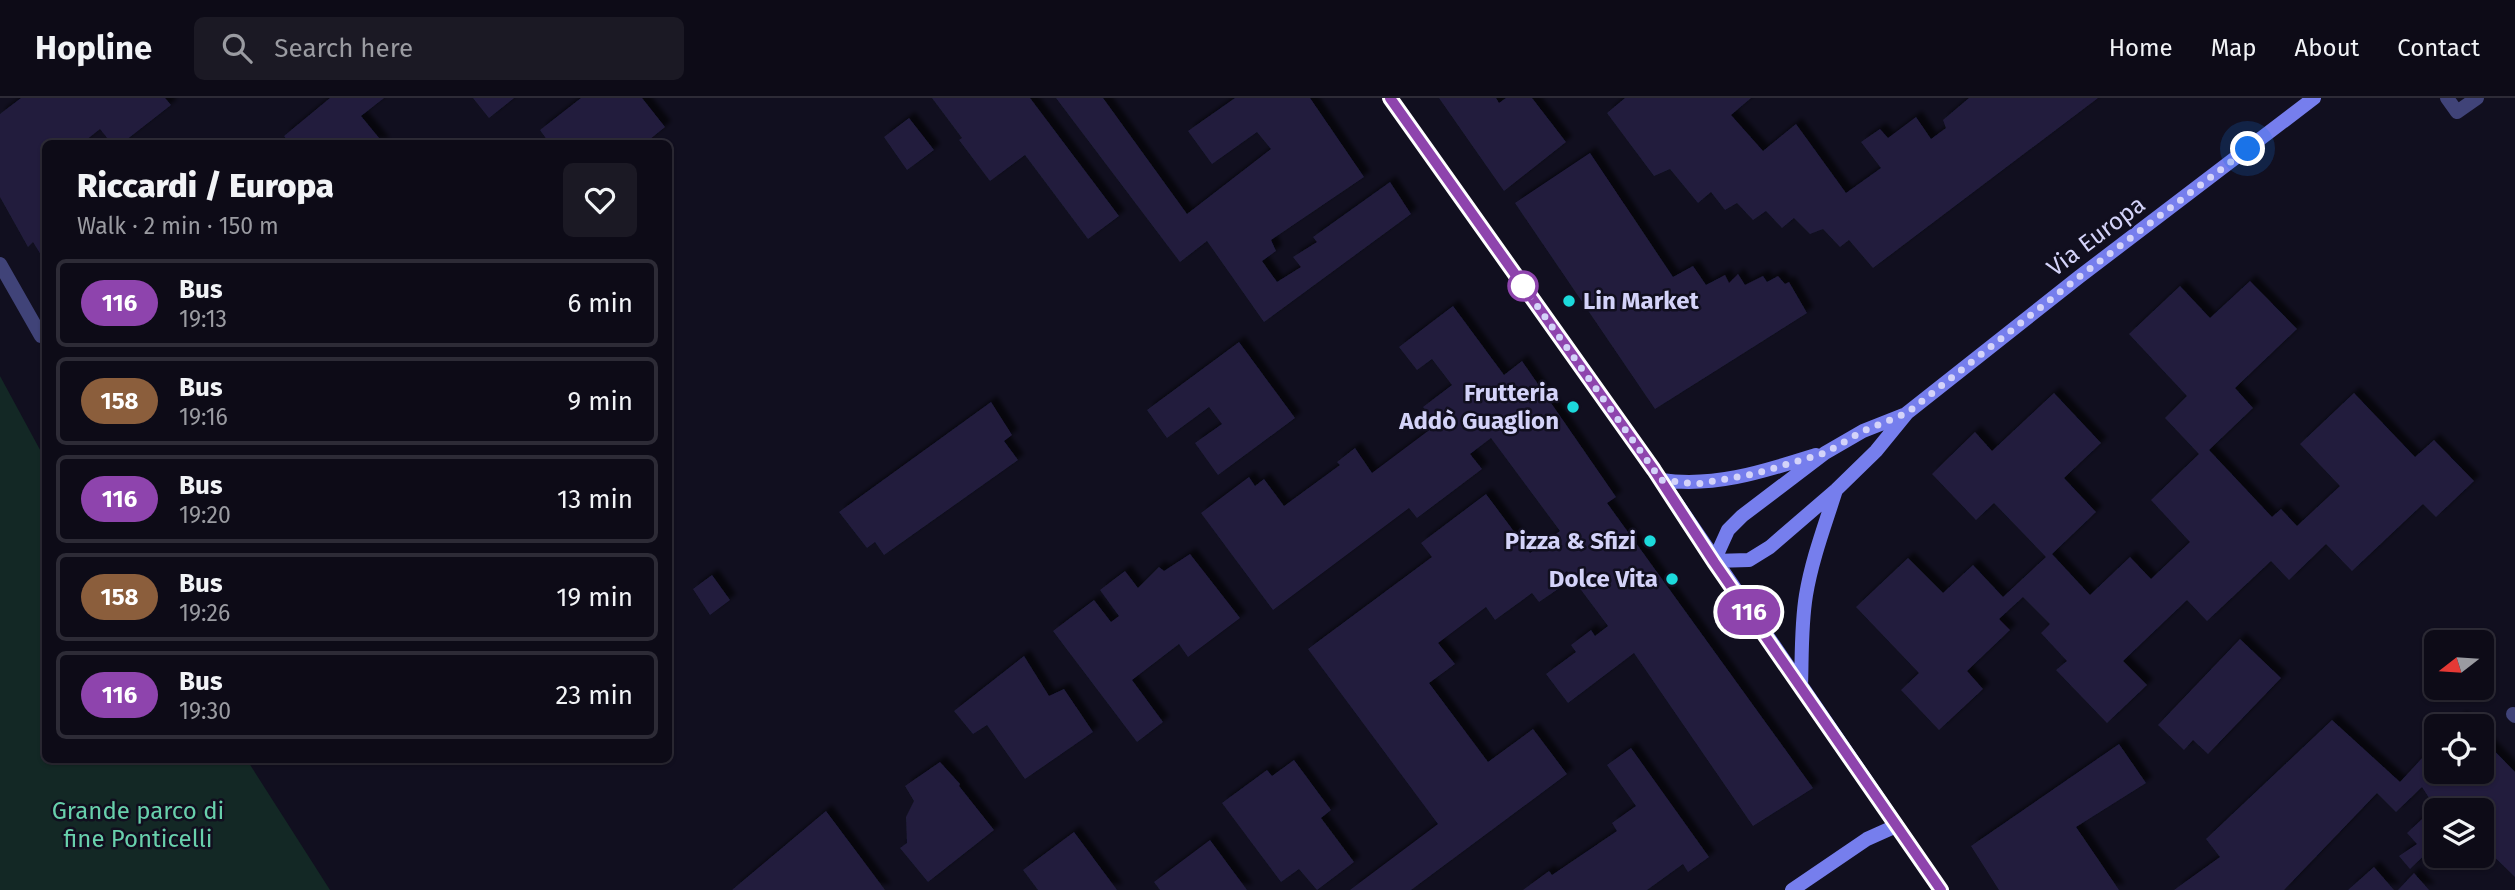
<!DOCTYPE html>
<html lang="en">
<head>
<meta charset="utf-8">
<style>
  body { margin:0; font-family:"Fira Sans",sans-serif; background:#1b1924; color:#f1f3f6; height:100vh; display:flex; flex-direction:column; font-size:26px; white-space:nowrap }
  * { box-sizing:border-box; margin:0 }
  p { font-size:23px; color:#9a9ba1 }
  .icon { flex:none; width:38px; height:38px; fill:none; stroke:currentColor; stroke-width:2; stroke-linecap:round; stroke-linejoin:round }
  .map { position:relative; flex:1; overflow:hidden }
  .panel { position:absolute; left:42px; top:42px; width:630px; height:623px; display:flex; flex-direction:column; background:#0d0b17; border-radius:10px; box-shadow:0 2px 5px #0004,0 0 0 2px #2d2b36 }
  .panel>* { flex:none }
  .badge { padding:0 14px; border-radius:23px; font-size:24px; line-height:46px }
  .needle { width:46px; rotate:253deg }
  .tools { position:absolute; left:2424px; top:532px; display:grid; gap:14px }
  .tools a { display:grid; place-items:center; width:70px; height:70px; border-radius:10px; background:#0d0b17; box-shadow:0 2px 5px #0004,0 0 0 2px #2d2b36; font-size:35px }
  .you { position:absolute; width:35px; height:35px; margin:-18px; border:5px solid #fff; border-radius:50%; background:#1a73e8; box-shadow:0 0 0 10px #1a73e833 }
  .map>.badge { position:absolute; translate:-50% -50%; box-shadow:0 0 0 4px #fff }
  .round { display:grid; place-items:center; flex:none; width:74px; height:74px; border-radius:10px; background:#1b1924 }
  .head { display:flex; align-items:center; justify-content:space-between; height:119px; padding:0 35px }
  h1 { font-size:33px; font-weight:800; line-height:52px }
  ul { padding:0; list-style:none }
  li { display:flex; align-items:center; gap:21px; height:88px; margin:0 14px 10px; padding:0 21px; border:4px solid #2d2b36; border-radius:10px }
  li div { flex:1 }
  li b { display:block; font-size:26px }
  li em { font-style:normal }
  li .badge { min-width:77px; font-weight:700; text-align:center }
  header { display:flex; align-items:center; gap:42px; box-sizing:border-box; height:98px; padding:0 35px; background:#0d0b17; border-bottom:2px solid #2d2b36 }
  header strong { font-size:33px }
  nav { display:flex; gap:38px; margin-inline-start:auto; font-size:24px }
  .search { width:490px; height:63px; background:#1b1924; display:flex; align-items:center; gap:18px; box-sizing:border-box; padding:0 24px; border-radius:10px; color:#9a9ba1; font-size:26px }
  .map>svg:first-child { display:block }
  .green { fill:#132825 }
  .building { fill:#211e3d; filter:url(#shadow) }
  .lines { fill:none; stroke-linecap:round; stroke-linejoin:round }
  .lane { stroke:#404378; stroke-width:14 }
  .street { stroke:#404378; stroke-width:14 }
  .secondary { stroke:#767eed; stroke-width:14 }
  .line-casing { stroke:#fff; stroke-width:16 }
  .line { stroke:#8e44ad; stroke-width:10 }
  .walk { stroke:#d4d3f9; stroke-width:7; stroke-dasharray:0 12.6 }
  .stop-dot { fill:#fff; stroke:#8e44ad; stroke-width:3.5 }
  .poi-dot { fill:#1cdadc; stroke:#110f1f; stroke-width:2.5 }
  .labels { text-anchor:middle; stroke-width:5; stroke-linejoin:round; paint-order:stroke }
  .street-label { font-size:24px; fill:#d4d3f9; stroke:#110f1f }
  .poi-label { font-size:24px; font-weight:bold; fill:#d4d3f9; stroke:#110f1f; text-anchor:end }
  .park-label { font-size:24px; fill:#68d0ac; stroke:#110f1f }
</style>
</head>
<body>
<header>
<strong>Hopline</strong>
<div class="search"><svg class="icon" aria-label="search" viewBox="0 0 24 24"><circle cx="10" cy="10" r="6"/><path d="M15 15l6 6"/></svg>Search here</div>
<nav><a>Home</a><a>Map</a><a>About</a><a>Contact</a></nav>
</header>
<div class="map">
<svg width="2515" height="792" viewBox="0 0 2515 792">
  <defs>
    <filter id="shadow"><feDropShadow dx="6" dy="-6" stdDeviation="2" flood-color="#0009"/></filter>
  </defs>
  <rect width="100%" height="100%" fill="#110f1f"/>
  <path class="green" d="M0,278L45,361L46,662H247L330,792H0Z"/>
  <path class="building" d="M21,0H165L171,7L121,46H112L100,31L81,46H46V165L33,144L28,149L0,99V16Z
    M330,0H384L361,18L384,46H290L284,38Z
    M473,0H514L489,20Z
    M581,0H642L665,29L644,46H550L540,32Z
    M932,0H1030L1119,118L1088,141L1025,57L990,83L959,42L962,40Z
    M1056,0H1103L1187,116L1271,51L1257,34L1212,66L1188,33L1235,0H1310L1364,79L1271,142L1276,153L1262,163L1277,184L1301,169L1293,159L1317,144L1313,139L1390,84L1411,116L1264,224L1207,143L1180,164Z
    M1439,0H1496L1499,5L1506,0H1532L1566,44L1504,93Z
    M1625,0H1751L1731,17L1763,53L1796,26L1846,95L1881,70L1861,44L1880,31L1888,40L1916,19L1931,41L1946,30L1943,22L1969,0H2098L1873,170L1849,142L1840,149L1823,131L1810,136L1794,120L1782,130L1766,113L1753,122L1737,105L1725,112L1711,94L1698,105L1670,71L1654,78L1607,15Z
    M909,20L934,52L907,72L884,39Z
    M1590,55L1673,179L1693,168L1706,187L1725,177L1729,185L1738,176L1745,187L1763,178L1767,184L1778,178L1785,186L1789,184L1807,215L1655,311L1515,105Z
    M2250,183L2297,231L2235,290L2253,310L2209,352L2272,419L2281,411L2297,428L2340,388L2300,346L2354,295L2415,359L2434,342L2474,383L2436,419L2423,406L2352,473L2326,446L2289,482L2271,463L2207,523L2187,502L2123,563L2147,587L2107,625L2056,572L2067,563L2041,535L2050,526L2023,499L1999,521L2010,532L1967,573L1983,591L1939,632L1901,592L1919,575L1856,509L1908,460L1943,495L1973,467L2003,499L2046,459L1994,405L1976,422L1932,376L1975,334L1992,353L2054,295L2101,345L2064,380L2096,414L2052,456L2090,497L2130,459L2151,481L2190,444L2151,402L2199,356L2165,320L2187,298L2129,236L2180,188L2210,220Z
    M1453,208L1504,277L1522,263L1616,399L1607,405L1813,690L1753,728L1634,555L1568,605L1546,576L1576,554L1571,547L1591,532L1595,538L1608,528L1567,473L1555,482L1561,489L1539,504L1532,495L1495,522L1486,509L1438,545L1455,566L1429,585L1488,664L1533,631L1567,676L1411,792H1350L1438,726L1308,551L1432,459L1421,445L1486,396L1530,455L1560,433L1491,340L1470,356L1482,371L1417,420L1409,410L1273,512L1201,415L1249,379L1255,388L1264,381L1284,408L1340,367L1337,364L1355,350L1372,375L1436,327L1423,309L1452,287L1432,261L1417,272L1399,249Z
    M1239,244L1295,320L1218,377L1195,345L1222,326L1209,309L1167,340L1147,312Z
    M991,304L1012,337L1004,343L1018,362L884,457L875,444L867,450L839,414Z
    M1190,456L1240,520L1188,559L1179,546L1132,582L1163,624L1137,644L1053,533L1094,502L1111,524L1119,518L1100,492L1125,473L1138,490L1159,469L1164,473Z
    M712,477L730,502L710,517L693,491Z
    M2240,541L2281,580L2208,656L2193,642L2184,652L2158,627Z
    M1024,558L1049,598L1064,591L1093,634L1025,681L987,627L973,636L954,613Z
    M2461,619L2470,628H2452Z
    M2332,622L2400,684L2436,645V674H2482V640L2515,674V779L2482,747V712H2436V746L2410,771L2399,758L2417,746L2407,735L2435,709L2422,689L2396,714L2377,695L2284,792H2174L2220,759L2206,741Z
    M2119,646L2146,685L2076,729L2119,792H1999L1971,748Z
    M1631,650L1709,759L1688,774L1683,766L1647,792H1523L1549,773L1552,777L1617,733L1612,725L1636,708L1607,667Z
    M1294,662L1331,712L1321,720L1354,764L1317,792L1299,771L1281,784L1222,705L1267,672L1272,678Z
    M940,664L960,686L959,688L994,732L928,784L900,750L907,745L906,719L914,703L905,688Z
    M826,713L885,792H732Z
    M1074,734L1117,792H1038L1023,772Z
    M1210,742L1247,792H1160L1154,784Z
    M2374,769L2394,792H2348Z
    M2414,775L2429,792H2398Z"/>
  <g class="lines">
    <path class="lane" d="M2447,0L2457,14L2477,0"/>
    <path class="street" d="M0,166L41,238
      M2513,616L2515,618"/>
    <path class="secondary" d="M1390,0L1654,372L1941,792
      M1661,382C1715,390 1765,373 1816,357
      M1714,463L1749,462L1770,449L1836,392L1876,353L1907,315L2079,179L2314,0
      M1714,463L1728,432L1742,418L1825,355L1863,333L1906,316
      M1801,589C1802,558 1801,527 1806,497C1812,461 1825,427 1836,392
      M1792,792L1867,741L1896,728"/>
  </g>
  <g class="lines">
    <defs>
      <path id="line" d="M1390,0L1654,372L1714,464L1941,792"/>
    </defs>
    <use href="#line" class="line-casing"/>
    <use href="#line" class="line"/>
    <path class="walk" d="M1523,188L1661,382L1697,386L1754,376L1825,355L1863,333L1907,315L2079,179L2248,51"/>
  </g>
  <circle class="stop-dot" cx="1523" cy="188" r="14"/>
  <g class="poi-dot">
    <circle cx="1569" cy="203" r="7"/>
    <circle cx="1573" cy="309" r="7"/>
    <circle cx="1650" cy="443" r="7"/>
    <circle cx="1672" cy="481" r="7"/>
  </g>
  <g class="labels">
    <g class="street-label">
      <text transform="translate(2096 138) rotate(-37)" y="8">Via Europa</text>
    </g>
    <g class="poi-label">
      <text x="1583" y="211" text-anchor="start">Lin Market</text>
      <text x="1559" y="303">Frutteria<tspan x="1559" dy="28">Addò Guaglion</tspan></text>
      <text x="1636" y="451">Pizza &amp; Sfizi</text>
      <text x="1658" y="489">Dolce Vita</text>
    </g>
    <g class="park-label">
      <text x="138" y="721">Grande parco di<tspan x="138" dy="28">fine Ponticelli</tspan></text>
    </g>
  </g>
</svg>
<div class="tools">
<a><svg class="needle" viewBox="-14 -14 28 28"><path d="M0-13l5 13h-10z" fill="#e53935"/><path d="M0 13l5-13h-10z" fill="#9a9ba1"/></svg></a>
<a><svg class="icon" aria-label="locate" viewBox="0 0 24 24"><circle cx="12" cy="12" r="6"/><path d="M12 2v4M12 18v4M2 12h4M18 12h4"/></svg></a>
<a><svg class="icon" aria-label="layers" viewBox="0 0 24 24"><path d="M12 4l9 5-9 5-9-5zM3 14l9 5 9-5"/></svg></a>
</div>
<div class="you" style="left:2248px;top:51px"></div>
<b class="badge" style="left:1749px;top:514px;background:#8e44ad;color:#fff">116</b>
<section class="panel">
<div class="head"><div><h1>Riccardi / Europa</h1><p>Walk · 2 min · 150 m</p></div><a class="round"><svg class="icon" aria-label="heart" viewBox="0 0 24 24"><path d="M12 20l-8-8c-3-5 5-10 8-4 3-6 11-1 8 4z"/></svg></a></div>
<ul>
<li><span class="badge" style="background:#8e44ad;color:#fff">116</span><div><b>Bus</b><p>19:13</p></div><em>6 min</em></li>
<li><span class="badge" style="background:#8b5e3c;color:#fff">158</span><div><b>Bus</b><p>19:16</p></div><em>9 min</em></li>
<li><span class="badge" style="background:#8e44ad;color:#fff">116</span><div><b>Bus</b><p>19:20</p></div><em>13 min</em></li>
<li><span class="badge" style="background:#8b5e3c;color:#fff">158</span><div><b>Bus</b><p>19:26</p></div><em>19 min</em></li>
<li><span class="badge" style="background:#8e44ad;color:#fff">116</span><div><b>Bus</b><p>19:30</p></div><em>23 min</em></li>
</ul>
</section>
</div>
</body>
</html>
